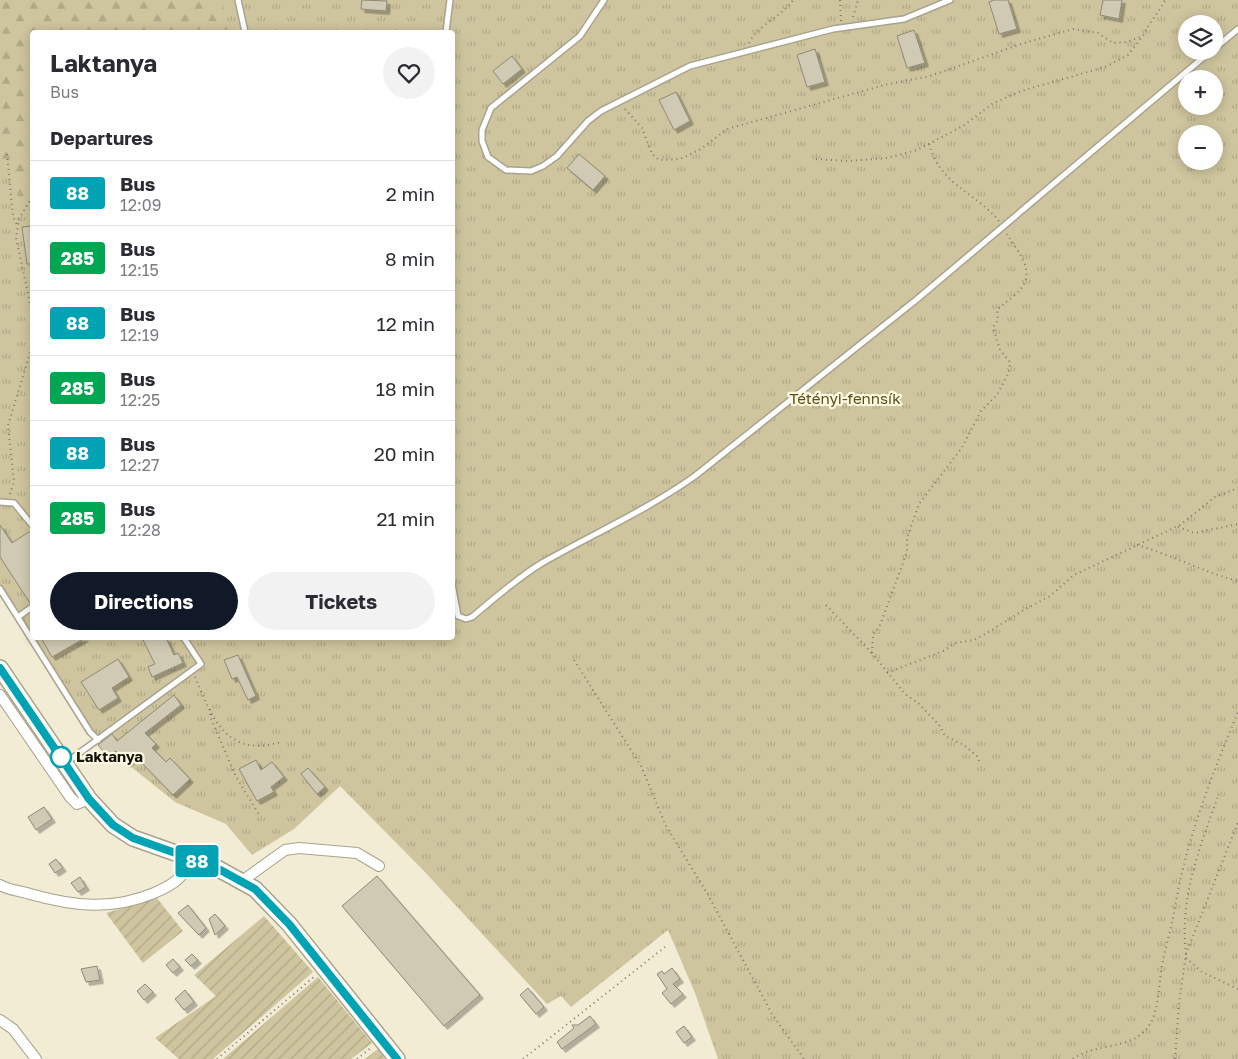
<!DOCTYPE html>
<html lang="en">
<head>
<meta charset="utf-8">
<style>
  body { margin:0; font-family:"Golos Text",sans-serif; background:#f2f2f3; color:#2b2b33; height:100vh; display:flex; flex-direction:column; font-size:19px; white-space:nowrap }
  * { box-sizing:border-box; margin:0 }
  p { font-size:16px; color:#7c7c81 }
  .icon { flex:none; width:28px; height:28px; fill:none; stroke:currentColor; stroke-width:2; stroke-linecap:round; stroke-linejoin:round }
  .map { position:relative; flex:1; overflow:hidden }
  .details { position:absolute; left:30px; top:30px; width:425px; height:610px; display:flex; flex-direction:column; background:#fff; border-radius:5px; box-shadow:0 2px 12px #0003 }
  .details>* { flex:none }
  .badge { padding:0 10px; border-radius:4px; font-size:18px; line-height:32px }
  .tools { position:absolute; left:1178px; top:15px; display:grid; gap:10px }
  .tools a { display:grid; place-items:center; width:45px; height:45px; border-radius:50%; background:#fff; box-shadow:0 2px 12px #0003; font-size:25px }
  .map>.badge { position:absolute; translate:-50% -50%; box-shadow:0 0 0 2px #fff }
  h2 { padding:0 20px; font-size:19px; line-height:45px }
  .round { display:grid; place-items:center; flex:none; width:52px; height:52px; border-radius:26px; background:#f2f2f3 }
  .summary { display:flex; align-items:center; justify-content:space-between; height:85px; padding:0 20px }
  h1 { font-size:24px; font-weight:700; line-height:38px }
  .primary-button { display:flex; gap:10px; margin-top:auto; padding:10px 20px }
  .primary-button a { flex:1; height:58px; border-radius:30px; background:#111827; color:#fff; font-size:20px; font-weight:700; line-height:58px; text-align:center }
  .primary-button a+a { background:#f2f2f3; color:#2b2b33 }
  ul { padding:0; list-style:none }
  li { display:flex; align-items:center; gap:15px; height:65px; padding:0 20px; border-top:1px solid #e1e1e2 }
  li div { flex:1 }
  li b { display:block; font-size:19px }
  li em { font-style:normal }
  li .badge { min-width:55px; font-weight:700; text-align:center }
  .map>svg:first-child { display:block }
  .grass { fill:url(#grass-tufts); fill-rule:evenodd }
  .forest { fill:url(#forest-firs) }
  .garden { fill:url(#garden-furrows) }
  .building { fill:#d0cab4; stroke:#8e8974; filter:url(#shadow) }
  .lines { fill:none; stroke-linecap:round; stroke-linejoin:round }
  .service-casing { stroke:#a8a38d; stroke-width:8 }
  .minor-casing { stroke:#a8a38d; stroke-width:12 }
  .secondary-casing { stroke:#a8a38d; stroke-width:18 }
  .path { stroke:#7d796a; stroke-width:2; stroke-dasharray:1 4; stroke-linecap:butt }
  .service { stroke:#fff; stroke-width:5 }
  .minor { stroke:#fff; stroke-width:10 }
  .secondary { stroke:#fff; stroke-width:15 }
  .line-casing { stroke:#fff; stroke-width:11 }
  .line { stroke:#00a3b4; stroke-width:8 }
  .stop-dot { fill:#fff; stroke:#00a3b4; stroke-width:2.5 }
  .labels { text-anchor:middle; stroke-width:4.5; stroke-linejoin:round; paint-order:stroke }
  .park-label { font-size:15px; fill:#5a4e1c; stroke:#fff9e2 }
  .stop-label { font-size:15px; font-weight:bold; fill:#131109; stroke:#fff9e2; text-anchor:start }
</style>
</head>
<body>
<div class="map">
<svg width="1238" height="1059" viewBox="0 0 1238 1059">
  <defs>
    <pattern id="grass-tufts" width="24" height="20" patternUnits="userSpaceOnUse" patternTransform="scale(1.25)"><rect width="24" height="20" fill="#cec59e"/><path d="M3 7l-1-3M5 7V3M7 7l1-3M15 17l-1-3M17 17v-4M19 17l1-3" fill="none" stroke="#b0a887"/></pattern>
    <pattern id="forest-firs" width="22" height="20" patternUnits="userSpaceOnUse" patternTransform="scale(1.25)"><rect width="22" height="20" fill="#cec59e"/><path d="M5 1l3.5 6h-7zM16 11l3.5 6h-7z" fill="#b0a887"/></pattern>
    <pattern id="garden-furrows" width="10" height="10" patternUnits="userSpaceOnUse" patternTransform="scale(1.25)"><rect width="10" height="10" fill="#cec59e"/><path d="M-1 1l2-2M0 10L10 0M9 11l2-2" fill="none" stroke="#b0a887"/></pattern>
    <filter id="shadow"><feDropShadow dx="3.5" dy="3.5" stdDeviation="0" flood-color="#0004"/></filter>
  </defs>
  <rect width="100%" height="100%" fill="#f2ecd5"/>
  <path class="grass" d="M75,0H1238V1059H718L695,993L668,930L571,1007L561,996L547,1004L423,870L340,786L294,829L252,855L226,824L175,802L90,734L0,596V60L32,33V638H452V32H33ZM1186,24H1214V51H1186ZM1186,79H1214V106H1186ZM1186,134H1214V161H1186Z"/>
  <path class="forest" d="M0,0H222L228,32H32V225L0,159Z"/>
  <path class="garden" d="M157,898L183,931L143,963L106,913Z
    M264,916L313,972L213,1059H179L155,1038L216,996L194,975Z
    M318,977L372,1043L351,1059H223Z
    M378,1049L385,1059H365Z"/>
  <path class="building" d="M362,0L387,1L386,11L361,9Z
    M994,0H1008L1017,29L999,34L989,2Z
    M1103,0H1122L1119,19L1100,15Z
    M914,30L925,63L907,68L897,36Z
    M815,49L825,82L807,87L797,55Z
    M512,56L522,69L503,84L493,71Z
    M676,92L690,121L674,130L659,100Z
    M579,154L605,176L593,190L567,168Z
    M32,226V264H27L22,227Z
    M0,525L12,543L32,530V603H30L0,557Z
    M41,638H85L52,657Z
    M142,638H166L174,655L178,653L183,663L152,677L148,667L155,664Z
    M238,655L256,696L248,700L237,677L232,679L224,660Z
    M118,659L129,677L112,688L118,698L99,710L81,682Z
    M174,695L181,705L145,733L156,744L152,748L166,762L170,758L190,779L173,795L136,757L126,764L116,751L108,757L98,745L112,734L117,741Z
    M256,760L261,770L272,762L284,777L271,787L274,792L257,801L239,769Z
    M308,768L325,787L317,794L301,774Z
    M44,807L52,819L36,830L28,817Z
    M56,859L63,868L55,873L49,864Z
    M377,876L480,995L444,1026L342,906Z
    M80,877L86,887L78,892L71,883Z
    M188,905L206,928L199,935L178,913Z
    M215,914L225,926L215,935L209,919Z
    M192,954L198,960L191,966L185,960Z
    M173,959L180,967L173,973L166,965Z
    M97,966L100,980L86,982L81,969Z
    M672,968L680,979L673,984L683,994L671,1004L662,993L667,989L657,974L662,971L664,974Z
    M145,984L153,992L144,1000L137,991Z
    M528,988L544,1007L536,1014L520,995Z
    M185,990L194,1002L184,1010L175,999Z
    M590,1016L596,1024L562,1049L557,1042L574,1028L572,1025H578Z
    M684,1026L692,1037L684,1043L676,1032Z"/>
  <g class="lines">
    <defs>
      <path id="service" d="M238,0L245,32
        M604,0L580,36L491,108L482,130V141L488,157L506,170L531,171L543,166L557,156L588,121L601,111L690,66L833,29L904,19L950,0
        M446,32L450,0
        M1214,49L1238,29
        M0,502L14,503L32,525
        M452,584L458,616L466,619L472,617C495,598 517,578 542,563C593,534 647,510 695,476L916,300L1211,51
        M0,589L90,732L98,740
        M18,617L32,607
        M67,762L201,664L184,638"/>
      <path id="minor" d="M0,695L70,797L77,804L89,799
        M242,881L285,850L299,848L357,853L379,866
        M0,885C9,890 20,891 30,894C73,906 111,911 154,893C173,885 183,878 193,859
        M0,1020L13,1029L36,1059"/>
      <path id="secondary" d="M0,668L89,799L113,825L133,838L215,867L255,889L289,924L397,1059"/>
    </defs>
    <use href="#service" class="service-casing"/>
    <use href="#minor" class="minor-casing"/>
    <use href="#secondary" class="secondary-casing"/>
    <path class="path" d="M840,0L841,21
      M853,17L858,0
      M749,43C758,25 781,17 793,0
      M625,109L642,128L652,154L659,160L680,159L701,149L727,129L884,85L930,76L1024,43L1074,29L1098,33L1113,43L1127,42L1143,36C1149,22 1159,13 1165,0
      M929,144C941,186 974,191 999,221
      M7,154L13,217L17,225
      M816,159L847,161L887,158L917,150L963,126L992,104L1021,91L1105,67L1128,55L1142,37
      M32,197L19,219L16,238L32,312
      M10,494L14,482L8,425L32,347
      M1178,527L1194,533L1238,524
      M1137,545C1172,555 1203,572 1238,581
      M826,605L872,653
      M574,660L641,766L666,826L707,893L772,1014L804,1059
      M887,673L943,651L955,643L974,640L987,633L1022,611L1050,596L1074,575L1180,525L1215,497L1238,488
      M195,677C213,720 227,758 281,742
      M210,709V716L236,777L260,816
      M979,761L978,757L964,745L945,736L940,726L918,703L905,694L872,653L873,634L879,628L907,552V538L919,504L961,449L981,411L997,395L1009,372L1010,362L1000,350L993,327L998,320L997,310C1003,304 1009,300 1015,295C1040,273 1018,253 1007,234
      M1186,954C1179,898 1200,846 1219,794
      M1186,958L1202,972L1238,989
      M217,1059L315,976
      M357,1059L372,1047
      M523,1059L665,947
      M1073,1059C1095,1042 1134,1051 1150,1024C1159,1011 1159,978 1163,961C1166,945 1171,929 1174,913C1185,843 1211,777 1238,712
      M1175,1059L1179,1003L1186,954L1238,822"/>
    <use href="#service" class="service"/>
    <use href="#minor" class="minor"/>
    <use href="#secondary" class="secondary"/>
  </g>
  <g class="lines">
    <defs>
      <path id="line" d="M0,668L89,799L113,825L133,838L215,867L255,889L289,924L397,1059"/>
    </defs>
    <use href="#line" class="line-casing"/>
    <use href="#line" class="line"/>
  </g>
  <circle class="stop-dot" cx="61" cy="757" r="10"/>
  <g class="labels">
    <g class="park-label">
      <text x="845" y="404">Tétényi-fennsík</text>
    </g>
    <g class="stop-label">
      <text x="76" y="762">Laktanya</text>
    </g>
  </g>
</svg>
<div class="tools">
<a><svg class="icon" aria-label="layers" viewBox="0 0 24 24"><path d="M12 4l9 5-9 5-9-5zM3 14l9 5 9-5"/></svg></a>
<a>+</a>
<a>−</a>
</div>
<b class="badge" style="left:197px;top:861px;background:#00a3b4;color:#fff">88</b>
<section class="details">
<div class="summary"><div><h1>Laktanya</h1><p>Bus</p></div><a class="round"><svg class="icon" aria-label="heart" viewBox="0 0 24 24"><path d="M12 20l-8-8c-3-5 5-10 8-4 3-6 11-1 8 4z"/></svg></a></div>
<h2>Departures</h2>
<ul>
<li><span class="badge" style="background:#00a3b4;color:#fff">88</span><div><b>Bus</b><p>12:09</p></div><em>2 min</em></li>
<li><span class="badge" style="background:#00a651;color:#fff">285</span><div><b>Bus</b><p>12:15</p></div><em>8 min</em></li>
<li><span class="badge" style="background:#00a3b4;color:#fff">88</span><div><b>Bus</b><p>12:19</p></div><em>12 min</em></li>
<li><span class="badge" style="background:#00a651;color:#fff">285</span><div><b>Bus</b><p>12:25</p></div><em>18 min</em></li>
<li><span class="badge" style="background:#00a3b4;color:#fff">88</span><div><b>Bus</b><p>12:27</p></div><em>20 min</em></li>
<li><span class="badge" style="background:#00a651;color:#fff">285</span><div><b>Bus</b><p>12:28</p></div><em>21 min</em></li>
</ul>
<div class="primary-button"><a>Directions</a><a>Tickets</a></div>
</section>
</div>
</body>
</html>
